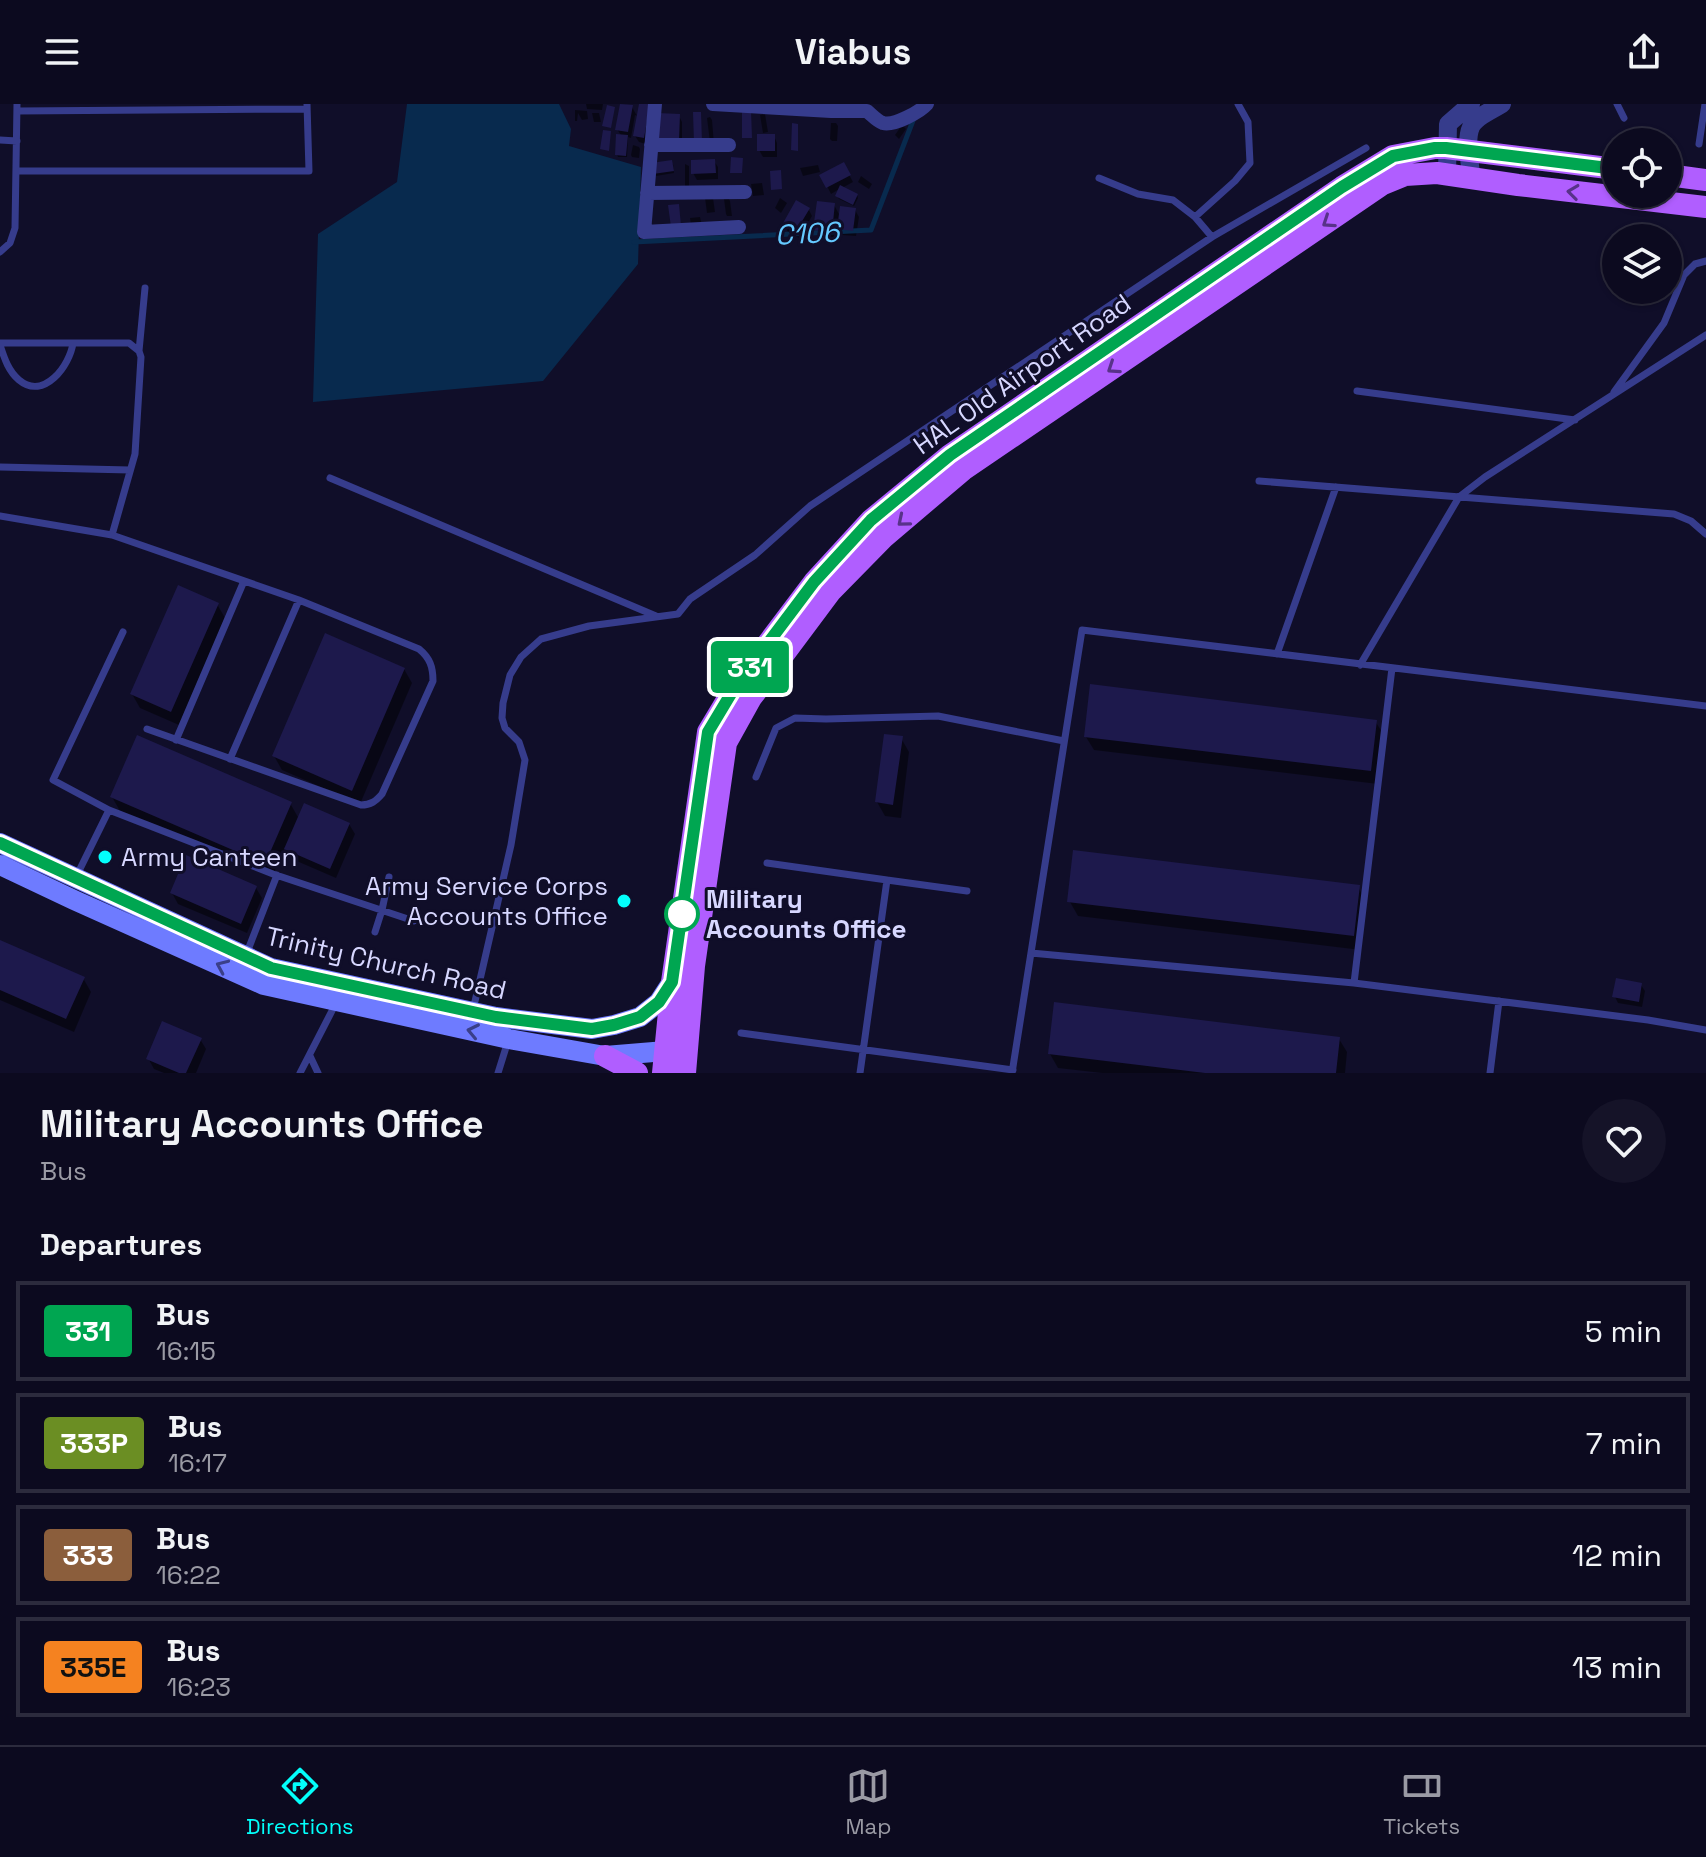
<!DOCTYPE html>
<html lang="en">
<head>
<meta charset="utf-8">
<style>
  body { margin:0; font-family:"Space Grotesk",sans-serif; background:#151328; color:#f1f3f6; height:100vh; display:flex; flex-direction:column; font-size:30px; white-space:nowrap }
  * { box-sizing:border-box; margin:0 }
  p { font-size:26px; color:#9a9aa4 }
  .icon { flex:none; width:44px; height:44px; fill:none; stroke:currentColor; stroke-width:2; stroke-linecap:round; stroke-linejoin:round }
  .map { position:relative; height:969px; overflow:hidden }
  .drawer { display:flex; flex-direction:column; background:#0c0a1f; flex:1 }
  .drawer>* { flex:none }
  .badge { padding:0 16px; border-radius:6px; font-size:28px; line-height:52px }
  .controls { position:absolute; left:1602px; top:24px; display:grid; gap:16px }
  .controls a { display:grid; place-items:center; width:80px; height:80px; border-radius:50%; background:#0c0a1f; box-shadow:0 2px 6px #0004,0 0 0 2px #2c2b3d; font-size:40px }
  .map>.badge { position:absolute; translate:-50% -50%; box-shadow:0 0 0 4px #fff }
  h2 { padding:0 40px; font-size:30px; line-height:72px }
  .round { display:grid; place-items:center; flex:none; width:84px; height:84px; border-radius:42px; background:#151328 }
  .summary { display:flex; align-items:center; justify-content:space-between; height:136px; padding:0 40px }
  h1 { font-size:38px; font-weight:700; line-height:60px }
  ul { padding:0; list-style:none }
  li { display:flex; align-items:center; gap:24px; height:100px; margin:0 16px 12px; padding:0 24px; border:4px solid #2c2b3d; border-radius:0px }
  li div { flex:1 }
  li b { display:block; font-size:30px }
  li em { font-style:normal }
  li .badge { min-width:88px; font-weight:700; text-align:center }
  header { display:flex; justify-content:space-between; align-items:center; height:104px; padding:0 40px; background:#0c0a1f; font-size:36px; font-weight:700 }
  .menu { display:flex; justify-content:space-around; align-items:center; height:112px; border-top:2px solid #2c2b3d; background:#0c0a1f; font-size:22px; color:#9a9aa4 }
  .menu a { display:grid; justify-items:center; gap:4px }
  .menu .selected { color:#03fffb }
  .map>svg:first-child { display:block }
  .water { fill:#082a4e }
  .shadow { fill:#0007 }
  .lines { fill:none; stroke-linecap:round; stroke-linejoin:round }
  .stream { stroke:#082a4e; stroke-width:5 }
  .building { fill:#1d194c }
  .service { stroke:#363c8c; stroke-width:7 }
  .minor { stroke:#363c8c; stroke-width:14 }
  .tertiary { stroke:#363c8c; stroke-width:18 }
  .secondary { stroke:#6e7bff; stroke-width:20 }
  .primary { stroke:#b05eff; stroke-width:22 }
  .oneway { stroke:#583289 }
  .oneway2 { stroke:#3a3f89 }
  .line-casing { stroke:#fff; stroke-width:18 }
  .line { stroke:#00a651; stroke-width:12 }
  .poi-dot { fill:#03fffb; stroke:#100e29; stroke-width:3 }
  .stop-dot { fill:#fff; stroke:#00a651; stroke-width:4 }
  .labels { text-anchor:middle; stroke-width:6; stroke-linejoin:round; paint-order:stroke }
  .street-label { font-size:26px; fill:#d7d7ff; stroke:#100e29 }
  .poi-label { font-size:26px; fill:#d7d7ff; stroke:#100e29; text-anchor:start }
  .stop-label { font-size:26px; font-weight:bold; fill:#d7d7ff; stroke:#100e29; text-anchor:start }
  .water-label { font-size:28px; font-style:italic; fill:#65c9ff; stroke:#100e29 }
</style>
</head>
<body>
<header><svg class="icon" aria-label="menu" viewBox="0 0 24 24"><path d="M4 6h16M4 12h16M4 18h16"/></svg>Viabus<svg class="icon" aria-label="share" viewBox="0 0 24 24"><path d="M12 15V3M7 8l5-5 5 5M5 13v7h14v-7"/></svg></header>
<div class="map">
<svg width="1706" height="969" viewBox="0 0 1706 969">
  <rect width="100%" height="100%" fill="#100e29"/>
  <path class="water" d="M407,0H559L571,25L569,42L641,63L638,160L543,277L313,298L318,130L397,78Z"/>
  <path class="shadow" d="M586,0H603L602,6L587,5Z
    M641,0L653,6L646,40L639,38L635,32Z
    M632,3L637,12L635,11L631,34L628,33L627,53H618L617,50L622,33L617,25Z
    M575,6L587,7L588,15L582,16L578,9L577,17H575Z
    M592,9H599L601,18H594Z
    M765,10L768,28L763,29L760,11Z
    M679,12L682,18V44L658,37Z
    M710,13L712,16L714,40L710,38L707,14Z
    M831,19H836L838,22L837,37H832L830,35Z
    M902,21L906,25L899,35L895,31Z
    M774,32L777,39V53H763L759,46Z
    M633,41L639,43L640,45L639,54L632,53L631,51Z
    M714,57L718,63V75L697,76L693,69Z
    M673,60L674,69L656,72L655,69Z
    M685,60L689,62V84H686L685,81Z
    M818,61L820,68L803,72L800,64Z
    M844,61L853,78L842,84L857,91L858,94L854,102L839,95L837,92L841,84L831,90L822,72Z
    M861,72L872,80L869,85L858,78Z
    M762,79L764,91L753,92L751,80Z
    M705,94H713L715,108L707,109Z
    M780,94L787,99L781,109L775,104Z
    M724,95H729L730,97L732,112H727L726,110Z
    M834,101L840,112L855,106L859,113L856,132L842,131L836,120L834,134L819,132L816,126Z
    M809,106L812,112L799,134L788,128L784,121Z
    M700,113L702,122L691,121L690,114Z
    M217,500L225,514L179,621L140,604L132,590Z
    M404,565L412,579L360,700L282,666L274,652Z
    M1375,617L1384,631L1378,680L1094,646L1086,633Z
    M901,634L909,648L901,714L885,712L877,698Z
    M112,693L290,699L299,715L349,720L355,730L336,774L292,755L285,743L272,773L120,707Z
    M1358,783L1366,797L1361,846L1078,812L1070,798Z
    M256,784L262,794L247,829L178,800L172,789Z
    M0,838L83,874L91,888L74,928L0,896Z
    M1641,881L1645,887L1642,903L1618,899L1615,893Z
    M200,935L206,945L196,969H164L154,965L148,954Z
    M1339,935L1347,948L1345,969H1102L1058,964L1050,950Z"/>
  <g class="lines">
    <path class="stream" d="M634,138L871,126L914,14"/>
  </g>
  <path class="building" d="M620,0L633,1L628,28L615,26Z
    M639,0H650L644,34L633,32Z
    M607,1L615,3L611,24L602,22Z
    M751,6L752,34H742V7Z
    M693,8H701L702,38L694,39Z
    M657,9L680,10L679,38L656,37Z
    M792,19L798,20V47L791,46Z
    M603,26L611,27L609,47L600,45Z
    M616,30L628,31L626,52L615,51Z
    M757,30H775V47H757Z
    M731,53L743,54L742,69H730Z
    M715,55L716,69L691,70V56Z
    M672,56L674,67L653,70L651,59Z
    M844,58L851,71L826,84L819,71Z
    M781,66L782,85L771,86L770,67Z
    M840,81L858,90L853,101L835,92Z
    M796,96L810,104L795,129L782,121Z
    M817,97L835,99L832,128L813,126Z
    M679,100L681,122L671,123L668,101Z
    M840,102L856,104L853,127L837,125Z
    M178,481L219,499L171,608L130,590Z
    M325,529L405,564L352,687L272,652Z
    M1090,580L1377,616L1371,667L1084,633Z
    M884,630L903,632L893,701L875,698Z
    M137,631L292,698L265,760L110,693Z
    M304,699L350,719L330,765L284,745Z
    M1073,746L1360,781L1354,832L1067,798Z
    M186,751L257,782L241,820L170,789Z
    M0,836L85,873L66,915L0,886Z
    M1616,874L1642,879L1639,898L1612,893Z
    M1054,898L1340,933L1336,969H1205L1048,950Z
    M162,917L202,934L186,969H179L146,955Z"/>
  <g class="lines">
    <path class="service" d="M1617,0L1624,14
      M17,7L307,5
      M0,36L17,37
      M1699,40L1705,0
      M16,67H309L307,0
      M1099,74L1138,90L1173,96L1195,113L1212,133
      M1195,113L1235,77L1250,59L1248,18L1238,0
      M0,148L10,139L15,124L17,0
      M0,239H129L139,247L141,253L135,350L112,431
      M0,241C4,253 8,267 19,276C44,297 70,261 73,239
      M139,247L145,184
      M1357,287L1575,316
      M1614,288L1664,219L1684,171L1695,160L1706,157
      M0,363L130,366
      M330,374L656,512
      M1259,377L1674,410L1691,417L1706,430
      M0,412L112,431L299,496L419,545C430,554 433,563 433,577L382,690C376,697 371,701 361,701L147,625
      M123,528L53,676L109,706L273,770L414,817
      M1277,550L1336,383
      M1360,561L1459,393L1485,373L1706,231
      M1392,564L1354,879L1648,916L1706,926
      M176,636L244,477
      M230,655L299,496
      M756,673L776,624L795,614L826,615L938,612L1064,637
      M767,759L887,776
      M76,773L109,706
      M375,828L382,806L389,773
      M1031,849L1354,879
      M246,851L277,771
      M473,906L511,741L525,656L519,638L505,624L502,614L503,599L510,571L521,553L541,535L589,522L678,510L690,495L755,451L810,402L1212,133L1366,44
      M741,929L1013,966
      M310,952L318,969
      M300,969L336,899
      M498,969L508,937
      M860,969L887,776L967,787
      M1012,969L1082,526L1706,602
      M1490,969L1499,897"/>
    <path class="minor" d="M655,0L644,128L739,123
      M713,0L831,7H867C872,11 877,17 883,19C894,22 920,8 927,0
      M651,41H729
      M647,89L745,88"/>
    <path class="tertiary" d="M1447,70L1448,20L1471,0
      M1472,75C1470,62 1465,36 1471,23C1475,13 1493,6 1502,0"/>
    <path class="secondary" d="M0,739L271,864L473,908L496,913L592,925L614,921L640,913L659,898L672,878
      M0,761L74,796L264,881L509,935L605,952L678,946"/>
    <path class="primary" d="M1668,71L1706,76
      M605,952L637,969
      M663,969L672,878L708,628L735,583L814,478L871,416L950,351L1342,83L1393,52L1435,44H1446L1616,65
      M685,969L694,862L726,639L751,594L831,487L884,433L963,366L1383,80L1405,71L1437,69L1518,81L1706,103"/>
  </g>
  <defs><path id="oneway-chevron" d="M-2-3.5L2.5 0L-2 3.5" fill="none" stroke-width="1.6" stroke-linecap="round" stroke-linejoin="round" transform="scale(2)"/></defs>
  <g class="oneway">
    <use href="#oneway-chevron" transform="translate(1573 88) rotate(-173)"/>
    <use href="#oneway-chevron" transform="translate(1328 118) rotate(146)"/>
    <use href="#oneway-chevron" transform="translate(1113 264) rotate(146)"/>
    <use href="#oneway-chevron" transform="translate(903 417) rotate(140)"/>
  </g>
  <g class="oneway2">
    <use href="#oneway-chevron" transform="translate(222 862) rotate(-156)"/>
    <use href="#oneway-chevron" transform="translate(473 927) rotate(-168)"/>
  </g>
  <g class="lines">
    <defs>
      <path id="line" d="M0,739L271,864L473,908L496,913L592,925L614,921L640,913L659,898L672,878L708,628L735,583L814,478L871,416L950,351L1342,83L1393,52L1435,44H1446L1616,65"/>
    </defs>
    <use href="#line" class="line-casing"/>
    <use href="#line" class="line"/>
  </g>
  <g class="poi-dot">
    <circle cx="105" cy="753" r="8"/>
    <circle cx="624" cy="797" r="8"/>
  </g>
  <circle class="stop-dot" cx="682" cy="810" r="16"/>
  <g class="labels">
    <g class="street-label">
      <text transform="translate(1022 270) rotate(-35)" y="9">HAL Old Airport Road</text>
      <text transform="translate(386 859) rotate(13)" y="9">Trinity Church Road</text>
    </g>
    <g class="poi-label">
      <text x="121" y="762">Army Canteen</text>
      <text x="608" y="791" text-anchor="end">Army Service Corps<tspan x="608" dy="30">Accounts Office</tspan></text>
    </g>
    <g class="stop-label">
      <text x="706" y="804">Military<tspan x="706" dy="30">Accounts Office</tspan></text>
    </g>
    <g class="water-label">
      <text transform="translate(807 129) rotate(-3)" y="10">C106</text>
    </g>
  </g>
</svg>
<div class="controls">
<a><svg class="icon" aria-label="locate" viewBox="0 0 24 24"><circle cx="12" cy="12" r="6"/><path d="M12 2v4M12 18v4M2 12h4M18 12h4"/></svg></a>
<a><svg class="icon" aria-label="layers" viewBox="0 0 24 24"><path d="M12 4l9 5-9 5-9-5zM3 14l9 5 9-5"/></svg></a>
</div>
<b class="badge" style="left:750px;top:563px;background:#00a651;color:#fff">331</b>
</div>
<section class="drawer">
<div class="summary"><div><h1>Military Accounts Office</h1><p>Bus</p></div><a class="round"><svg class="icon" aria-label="heart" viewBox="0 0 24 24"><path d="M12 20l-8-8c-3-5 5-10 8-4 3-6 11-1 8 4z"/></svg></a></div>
<h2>Departures</h2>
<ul>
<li><span class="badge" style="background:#00a651;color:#fff">331</span><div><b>Bus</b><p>16:15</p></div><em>5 min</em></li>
<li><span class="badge" style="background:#6b8e23;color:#fff">333P</span><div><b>Bus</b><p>16:17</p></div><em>7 min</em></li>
<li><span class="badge" style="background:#8b5e3c;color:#fff">333</span><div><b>Bus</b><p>16:22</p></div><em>12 min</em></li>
<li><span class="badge" style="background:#f58220;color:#111">335E</span><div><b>Bus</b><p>16:23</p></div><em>13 min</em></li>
</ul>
</section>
<nav class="menu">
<a class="selected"><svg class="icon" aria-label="directions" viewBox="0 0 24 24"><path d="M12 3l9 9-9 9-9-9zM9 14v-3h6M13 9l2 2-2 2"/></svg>Directions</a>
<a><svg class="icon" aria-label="map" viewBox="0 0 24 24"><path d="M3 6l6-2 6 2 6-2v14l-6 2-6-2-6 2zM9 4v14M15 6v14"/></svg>Map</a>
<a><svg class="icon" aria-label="tickets" viewBox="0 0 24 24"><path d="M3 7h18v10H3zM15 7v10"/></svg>Tickets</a>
</nav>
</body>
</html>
